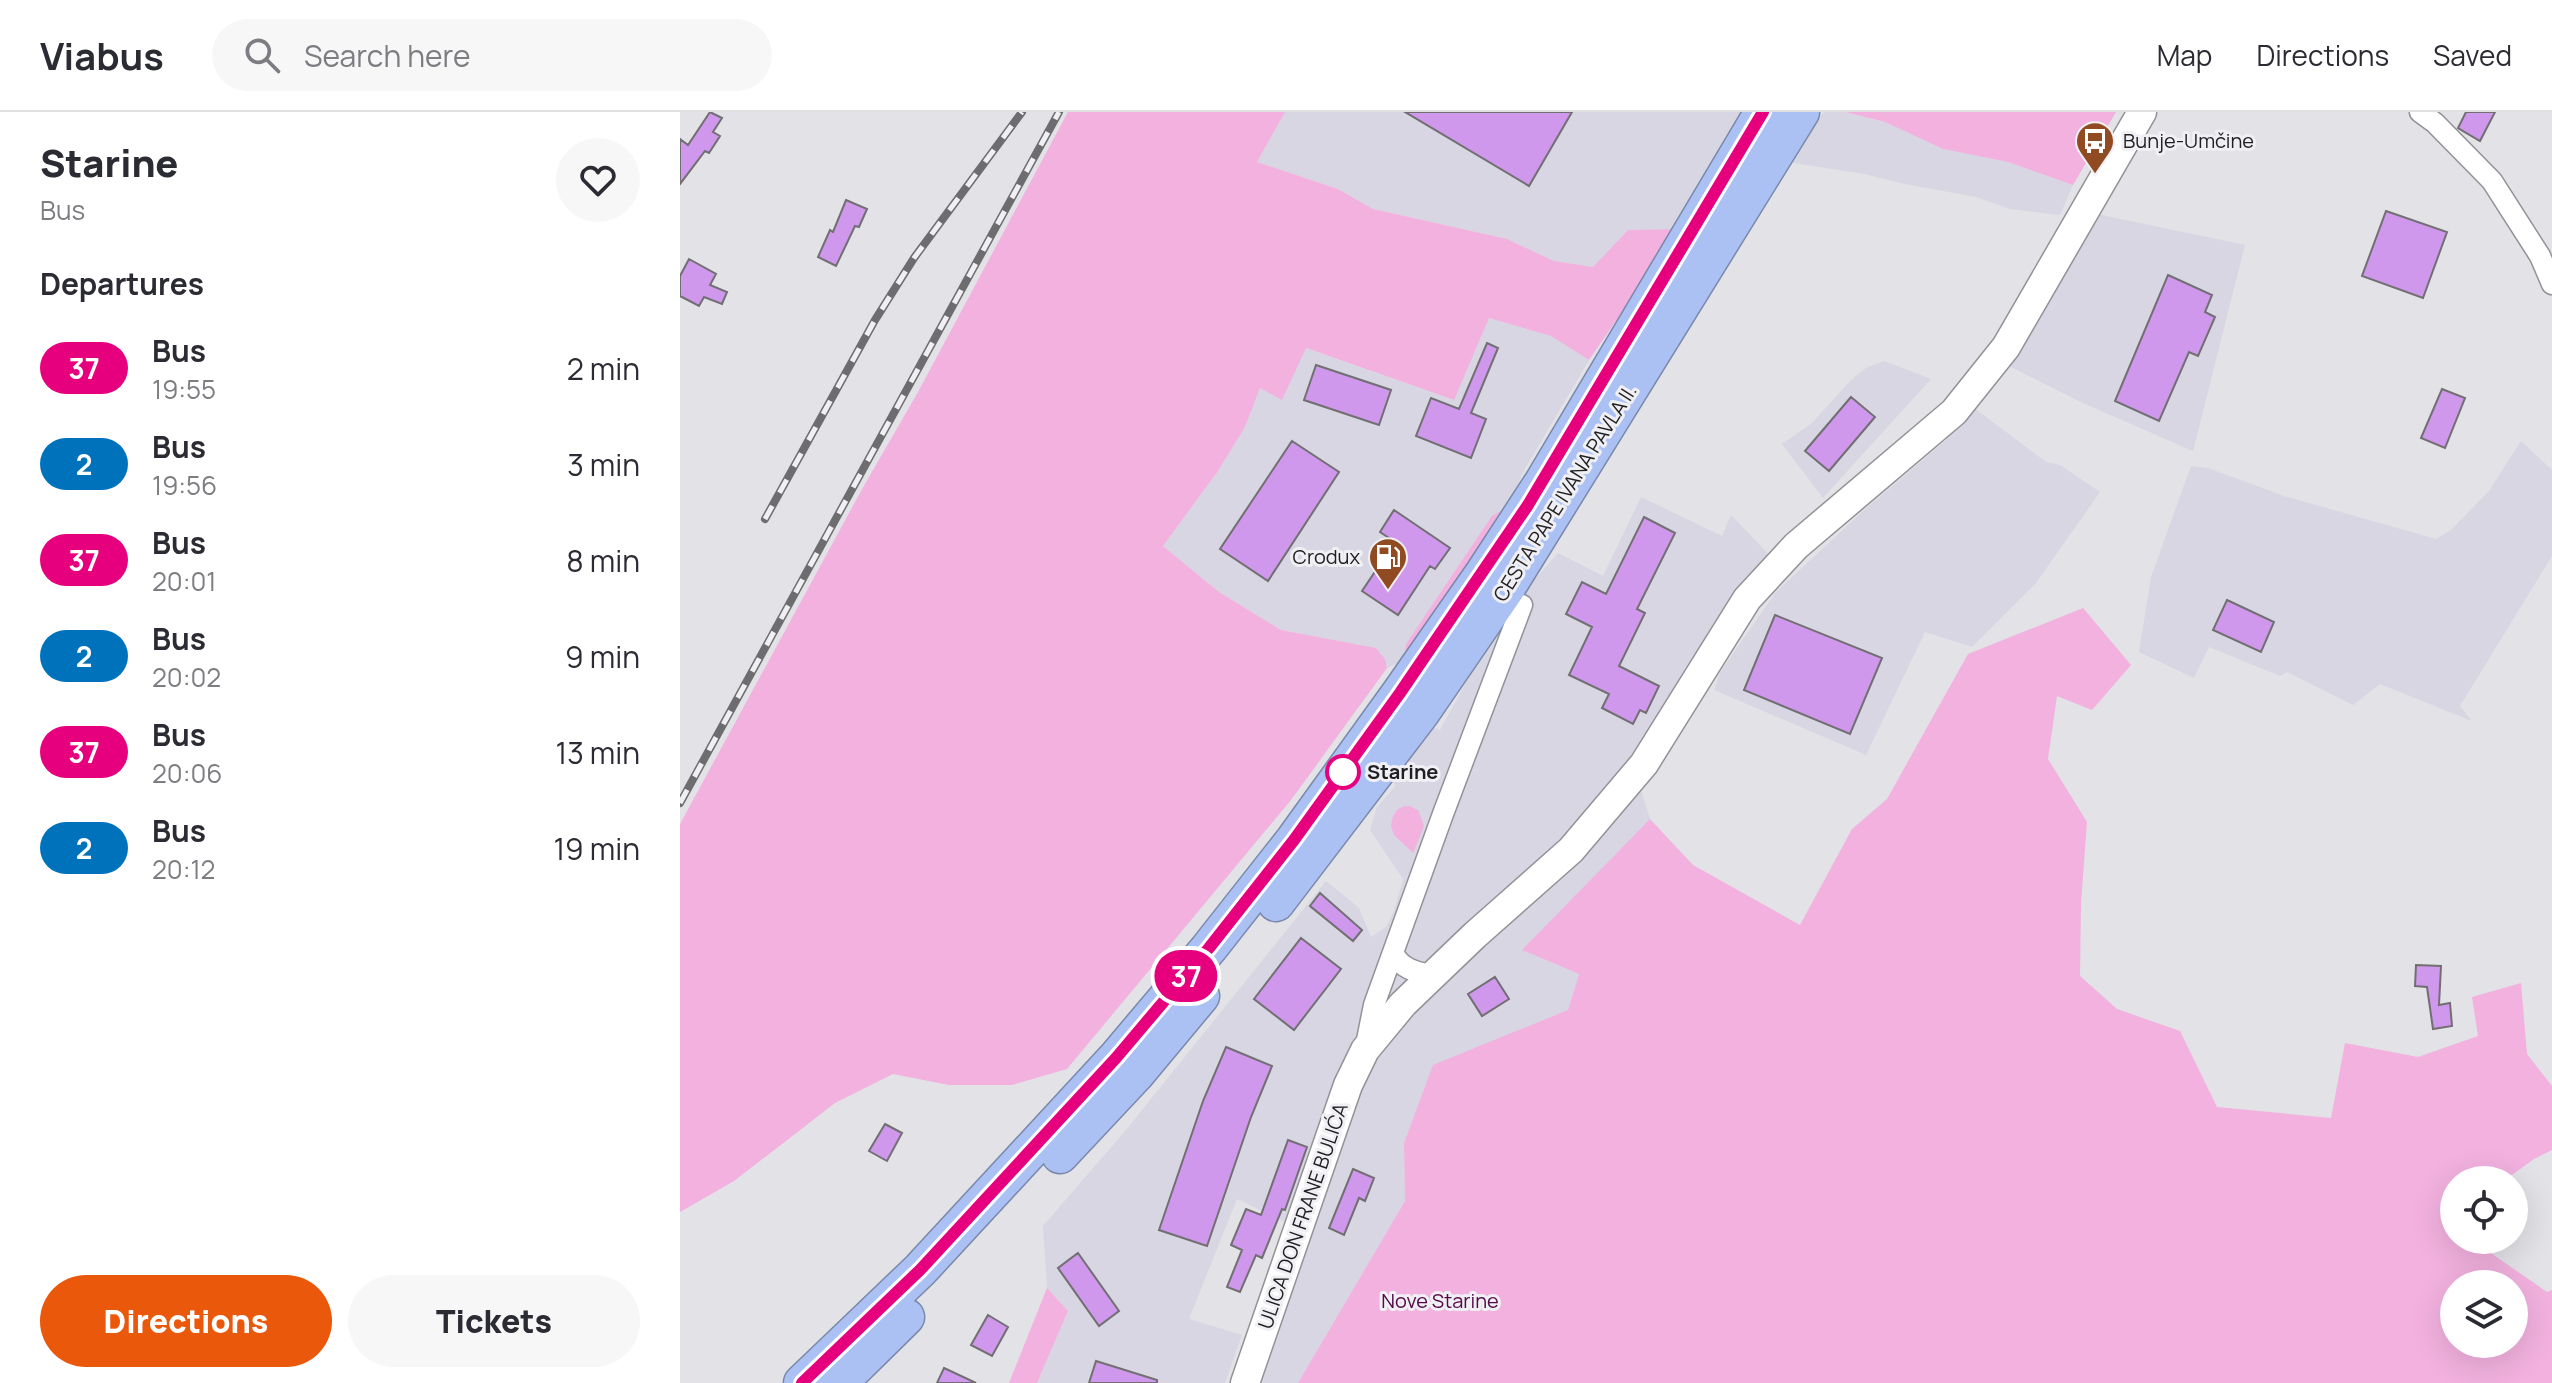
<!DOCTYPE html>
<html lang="en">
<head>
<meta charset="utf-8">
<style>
  body { margin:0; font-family:Manrope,sans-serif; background:#f7f7f7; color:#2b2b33; height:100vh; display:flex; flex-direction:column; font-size:30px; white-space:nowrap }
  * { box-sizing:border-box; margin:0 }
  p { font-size:26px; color:#7c7c81 }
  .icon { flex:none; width:44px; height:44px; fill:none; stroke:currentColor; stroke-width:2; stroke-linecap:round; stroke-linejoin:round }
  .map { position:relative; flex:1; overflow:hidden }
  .panel { display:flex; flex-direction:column; background:#fff; width:680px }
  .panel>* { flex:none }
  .badge { padding:0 16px; border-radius:26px; font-size:28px; line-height:52px }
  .fabs { position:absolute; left:1760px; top:1054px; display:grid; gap:16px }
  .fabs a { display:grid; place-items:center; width:88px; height:88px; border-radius:50%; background:#fff; box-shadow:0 8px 32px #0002; font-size:40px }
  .map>.badge { position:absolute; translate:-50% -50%; box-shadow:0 0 0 4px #fff }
  h2 { padding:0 40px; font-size:30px; line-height:72px }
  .round { display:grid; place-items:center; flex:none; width:84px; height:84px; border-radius:42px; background:#f7f7f7 }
  .summary { display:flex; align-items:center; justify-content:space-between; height:136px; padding:0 40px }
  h1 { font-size:38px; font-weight:800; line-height:60px }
  .primary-button { display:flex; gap:16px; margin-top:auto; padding:16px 40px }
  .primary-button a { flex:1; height:92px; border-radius:48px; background:#ea580c; color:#fff; font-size:32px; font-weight:800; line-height:92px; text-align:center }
  .primary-button a+a { background:#f7f7f7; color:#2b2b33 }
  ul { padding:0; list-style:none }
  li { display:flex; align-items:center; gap:24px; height:96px; padding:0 40px }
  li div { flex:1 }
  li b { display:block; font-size:30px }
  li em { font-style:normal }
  li .badge { min-width:88px; font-weight:700; text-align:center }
  header { display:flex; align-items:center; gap:48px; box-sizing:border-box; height:112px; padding:0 40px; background:#fff; border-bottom:2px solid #e1e1e2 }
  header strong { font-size:38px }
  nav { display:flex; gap:44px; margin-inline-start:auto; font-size:28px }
  .search { width:560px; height:72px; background:#f7f7f7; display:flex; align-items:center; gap:20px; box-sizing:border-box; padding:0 28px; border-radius:44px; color:#7c7c81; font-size:30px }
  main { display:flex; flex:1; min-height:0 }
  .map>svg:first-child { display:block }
  .built { fill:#d7d6e2 }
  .green { fill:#f2b1df; fill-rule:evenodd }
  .building { fill:#cf98ec; stroke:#726f73; stroke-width:2 }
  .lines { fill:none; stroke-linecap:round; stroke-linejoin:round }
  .street-casing { stroke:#929296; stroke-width:23 }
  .secondary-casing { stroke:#929296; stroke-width:31 }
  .highway-casing { stroke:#7a88aa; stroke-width:39 }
  .street { stroke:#fff; stroke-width:20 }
  .secondary { stroke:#fff; stroke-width:28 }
  .highway { stroke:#abc1f4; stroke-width:36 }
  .rail-casing { stroke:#6d6d70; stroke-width:8 }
  .rail { stroke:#efeff4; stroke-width:5; stroke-dasharray:15; stroke-linecap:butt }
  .line-casing { stroke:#fff; stroke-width:18 }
  .line { stroke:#e6007e; stroke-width:12 }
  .stop-dot { fill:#fff; stroke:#e6007e; stroke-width:4 }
  .labels { text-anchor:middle; stroke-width:6; stroke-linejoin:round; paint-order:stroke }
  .poi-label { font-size:20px; fill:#1f1f21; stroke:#efeff4; text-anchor:start }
  .street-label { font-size:20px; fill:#1f1f21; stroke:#efeff4 }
  .stop-label { font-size:20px; font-weight:bold; fill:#1f1f21; stroke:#efeff4; text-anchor:start }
  .park-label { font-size:20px; fill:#560848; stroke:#efeff4 }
</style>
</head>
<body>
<header>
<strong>Viabus</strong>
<div class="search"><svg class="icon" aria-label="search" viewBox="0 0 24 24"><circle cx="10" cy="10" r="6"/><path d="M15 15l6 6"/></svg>Search here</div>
<nav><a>Map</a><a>Directions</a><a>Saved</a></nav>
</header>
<main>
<section class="panel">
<div class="summary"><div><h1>Starine</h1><p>Bus</p></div><a class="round"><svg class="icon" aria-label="heart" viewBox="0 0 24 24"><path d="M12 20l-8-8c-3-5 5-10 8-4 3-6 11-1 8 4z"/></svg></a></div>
<h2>Departures</h2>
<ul>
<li><span class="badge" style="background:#e6007e;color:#fff">37</span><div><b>Bus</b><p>19:55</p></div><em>2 min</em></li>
<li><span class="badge" style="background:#0072bc;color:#fff">2</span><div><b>Bus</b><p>19:56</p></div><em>3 min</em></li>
<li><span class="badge" style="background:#e6007e;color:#fff">37</span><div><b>Bus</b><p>20:01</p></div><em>8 min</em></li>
<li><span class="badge" style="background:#0072bc;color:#fff">2</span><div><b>Bus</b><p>20:02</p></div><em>9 min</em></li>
<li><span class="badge" style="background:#e6007e;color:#fff">37</span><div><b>Bus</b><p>20:06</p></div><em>13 min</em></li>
<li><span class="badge" style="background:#0072bc;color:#fff">2</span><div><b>Bus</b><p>20:12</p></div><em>19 min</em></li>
</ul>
<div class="primary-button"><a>Directions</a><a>Tickets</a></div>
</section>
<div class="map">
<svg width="1872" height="1271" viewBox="0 0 1872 1271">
  <rect width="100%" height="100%" fill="#e2e2e7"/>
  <path class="built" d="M605,0H1066L999,117L948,118L914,155L874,149L827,127L693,97L658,77L577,50Z
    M1144,0H1165L1205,10L1263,37L1328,50L1393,73L1380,103L1330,97L1296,85L1225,72L1184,62L1107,50Z
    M1412,101L1565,133L1513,339L1405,292L1325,252Z
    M809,206L871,224L909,248L842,362L828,402L731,545L707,556L705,547L696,536L601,518L539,480L483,434L538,359L565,315L580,276L602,287L625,236L773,288Z
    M1204,249L1251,267L1143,386L1102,332L1132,311L1171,268L1186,256Z
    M1294,296L1366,350L1380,353L1420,380L1356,471L1292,535L1245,520L1186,643L1034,578L1041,559L1096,480L1183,399L1265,329Z
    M1841,329L1872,358V444L1780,594L1792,609L1700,572L1673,593L1607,560L1600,564L1529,535L1514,566L1459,540L1471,465L1511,354L1528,356L1604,384L1756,427L1771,418L1809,379Z
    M961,385L1042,424L1051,403L1095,449L953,653L970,707L843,838L899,862L888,898L753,954L724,1031L725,1089L618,1271H571L627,1120L557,1087L509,1207L562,1223L545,1271H357L388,1199L367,1176L363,1114L446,1018L646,769L679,796L691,825L706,815L714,799L723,767L690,718L697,695L715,675L713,655L745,612L760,618L822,505L878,441L923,464Z"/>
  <path class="green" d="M388,0H605L577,50L658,77L693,97L827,127L874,149L913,155L948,118L999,117L909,248L871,224L809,206L774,288L626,236L602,288L580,276L565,315L538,359L483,434L539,480L601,518L696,536L705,547L707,556L611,688L387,957L332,973H269L213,962L155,991L54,1069L0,1100V712L181,379L238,280Z
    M1165,0H1436L1393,73L1328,50L1263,37L1205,10Z
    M819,400H825L725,543L726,532L812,404Z
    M1403,496L1451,553L1412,598L1377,584L1368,647L1407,710L1401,791L1400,864L1437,897L1500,919L1537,995L1651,1006L1665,931L1738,945L1798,924L1792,885L1841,871L1847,942L1872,974V1038L1854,1047L1825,1068H1774V1128H1792L1867,1180L1872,1178V1271H618L725,1089L724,1031L753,953L888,898L899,862L842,838L970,707L1013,753L1120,813L1172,717L1207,687L1288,542ZM1774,1172H1834V1232H1774Z
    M729,694L738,698L744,714L733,741L714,723L711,714C713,702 716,694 729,694Z
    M367,1176L388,1199L357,1271H329Z"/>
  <path class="building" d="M30,0L42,6L33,20L40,24L29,41L25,39L0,72V27L8,33Z
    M725,0H892L849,74Z
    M1786,0H1815L1800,29L1778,16Z
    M166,88L187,97L179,115L175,114L156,154L138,145L150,118L153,120Z
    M1706,99L1767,120L1743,186L1682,164Z
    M9,147L36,162L30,173L47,180L42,192L24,185L19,194L0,184V164Z
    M1488,163L1532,183L1525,200L1535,205L1518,244L1509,240L1479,309L1435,289Z
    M807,231L818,236L791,301L806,307L791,346L736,324L751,286L779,297Z
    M636,253L711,278L699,313L624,288Z
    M1762,277L1785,286L1765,336L1741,326Z
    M1171,285L1195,305L1149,359L1125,339Z
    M612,329L659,360L588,469L540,437Z
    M714,398L770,436L755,457L750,454L718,503L682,479L715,430L700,420Z
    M964,405L995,421L957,497L965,501L939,554L979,574L966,601L960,598L953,612L922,596L929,582L889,563L912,515L886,502L902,470L926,482Z
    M1547,488L1594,510L1581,540L1533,518Z
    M1095,503L1202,546L1170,622L1064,578Z
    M640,781L682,818L673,829L630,794Z
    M621,826L661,857L614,918L574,887Z
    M1736,853L1761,854L1759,893L1770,891L1772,914L1753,917L1747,875L1735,874Z
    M815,865L829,887L802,904L788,882Z
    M546,935L592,954L571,1005L527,1134L479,1118L523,989Z
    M205,1012L222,1021L207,1049L189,1039Z
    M608,1028L627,1035L605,1098L602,1097L582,1146L576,1143L560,1180L547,1175L562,1138L551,1133L566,1097L581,1103Z
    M673,1057L694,1066L685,1089L679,1086L664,1123L649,1116Z
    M398,1141L439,1199L419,1214L378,1156Z
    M308,1203L328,1215L312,1244L291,1233Z
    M416,1249L477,1268V1271H409Z
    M264,1256L296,1271H257Z"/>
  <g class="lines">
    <defs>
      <path id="street" d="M1740,0L1755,11L1812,69L1860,144L1872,172
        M713,841C721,856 734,860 751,863
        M685,938L694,893L763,702L842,493"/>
      <path id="secondary" d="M565,1271L668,973L685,938L723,892L795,823L891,738L964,652L1067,487L1116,434L1274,300L1326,235L1462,0"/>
      <path id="highway" d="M596,791L741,601L826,477L1121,0
        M380,1043L456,962L521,884
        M122,1271L240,1158L436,946L529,836L614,728L720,581L803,462L863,370L1083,0
        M159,1271L226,1205"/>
    </defs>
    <use href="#street" class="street-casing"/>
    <use href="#secondary" class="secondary-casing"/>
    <use href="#highway" class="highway-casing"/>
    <use href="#street" class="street"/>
    <use href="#secondary" class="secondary"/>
    <use href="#highway" class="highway"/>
    <defs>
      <path id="rail" d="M85,407L195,208L234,146L342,0
        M0,691L379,0"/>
    </defs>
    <use href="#rail" class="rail-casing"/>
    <use href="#rail" class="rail"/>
  </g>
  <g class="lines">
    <defs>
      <path id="line" d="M122,1271L240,1158L436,946L529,836L614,728L720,581L848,393L1083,0"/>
    </defs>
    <use href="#line" class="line-casing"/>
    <use href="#line" class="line"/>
  </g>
  <defs>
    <symbol id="bus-pin" viewBox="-11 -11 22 30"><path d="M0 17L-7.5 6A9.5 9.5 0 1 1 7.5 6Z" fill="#914b22" stroke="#efeff4"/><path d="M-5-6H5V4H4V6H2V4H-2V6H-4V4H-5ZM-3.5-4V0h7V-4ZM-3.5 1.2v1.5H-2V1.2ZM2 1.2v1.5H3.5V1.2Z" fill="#fff"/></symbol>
    <symbol id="fuel-pin" viewBox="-11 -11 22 30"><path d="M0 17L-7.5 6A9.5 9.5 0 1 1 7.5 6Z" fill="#914b22" stroke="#efeff4"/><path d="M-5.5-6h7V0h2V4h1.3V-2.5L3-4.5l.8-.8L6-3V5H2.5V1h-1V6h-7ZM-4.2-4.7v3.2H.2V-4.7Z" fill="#fff"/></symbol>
  </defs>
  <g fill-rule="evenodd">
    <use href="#bus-pin" x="1393" y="7" width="44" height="60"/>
    <use href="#fuel-pin" x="686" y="423" width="44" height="60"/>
  </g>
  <circle class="stop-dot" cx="663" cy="660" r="16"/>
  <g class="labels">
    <g class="poi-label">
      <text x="1443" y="36">Bunje-Umčine</text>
      <text x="680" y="452" text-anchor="end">Crodux</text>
    </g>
    <g class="street-label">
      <text transform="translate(885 381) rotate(-58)" y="7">CESTA PAPE IVANA PAVLA II.</text>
      <text transform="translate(623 1104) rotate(-71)" y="7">ULICA DON FRANE BULIĆA</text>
    </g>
    <g class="stop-label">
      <text x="687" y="667">Starine</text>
    </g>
    <g class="park-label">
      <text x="760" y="1196">Nove Starine</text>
    </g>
  </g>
</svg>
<div class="fabs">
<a><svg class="icon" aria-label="locate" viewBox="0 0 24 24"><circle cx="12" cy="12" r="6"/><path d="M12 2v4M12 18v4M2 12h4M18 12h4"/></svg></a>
<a><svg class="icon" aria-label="layers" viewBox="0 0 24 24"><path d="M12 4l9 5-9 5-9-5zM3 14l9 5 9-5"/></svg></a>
</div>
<b class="badge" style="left:506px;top:864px;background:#e6007e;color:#fff">37</b>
</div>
</main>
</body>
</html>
